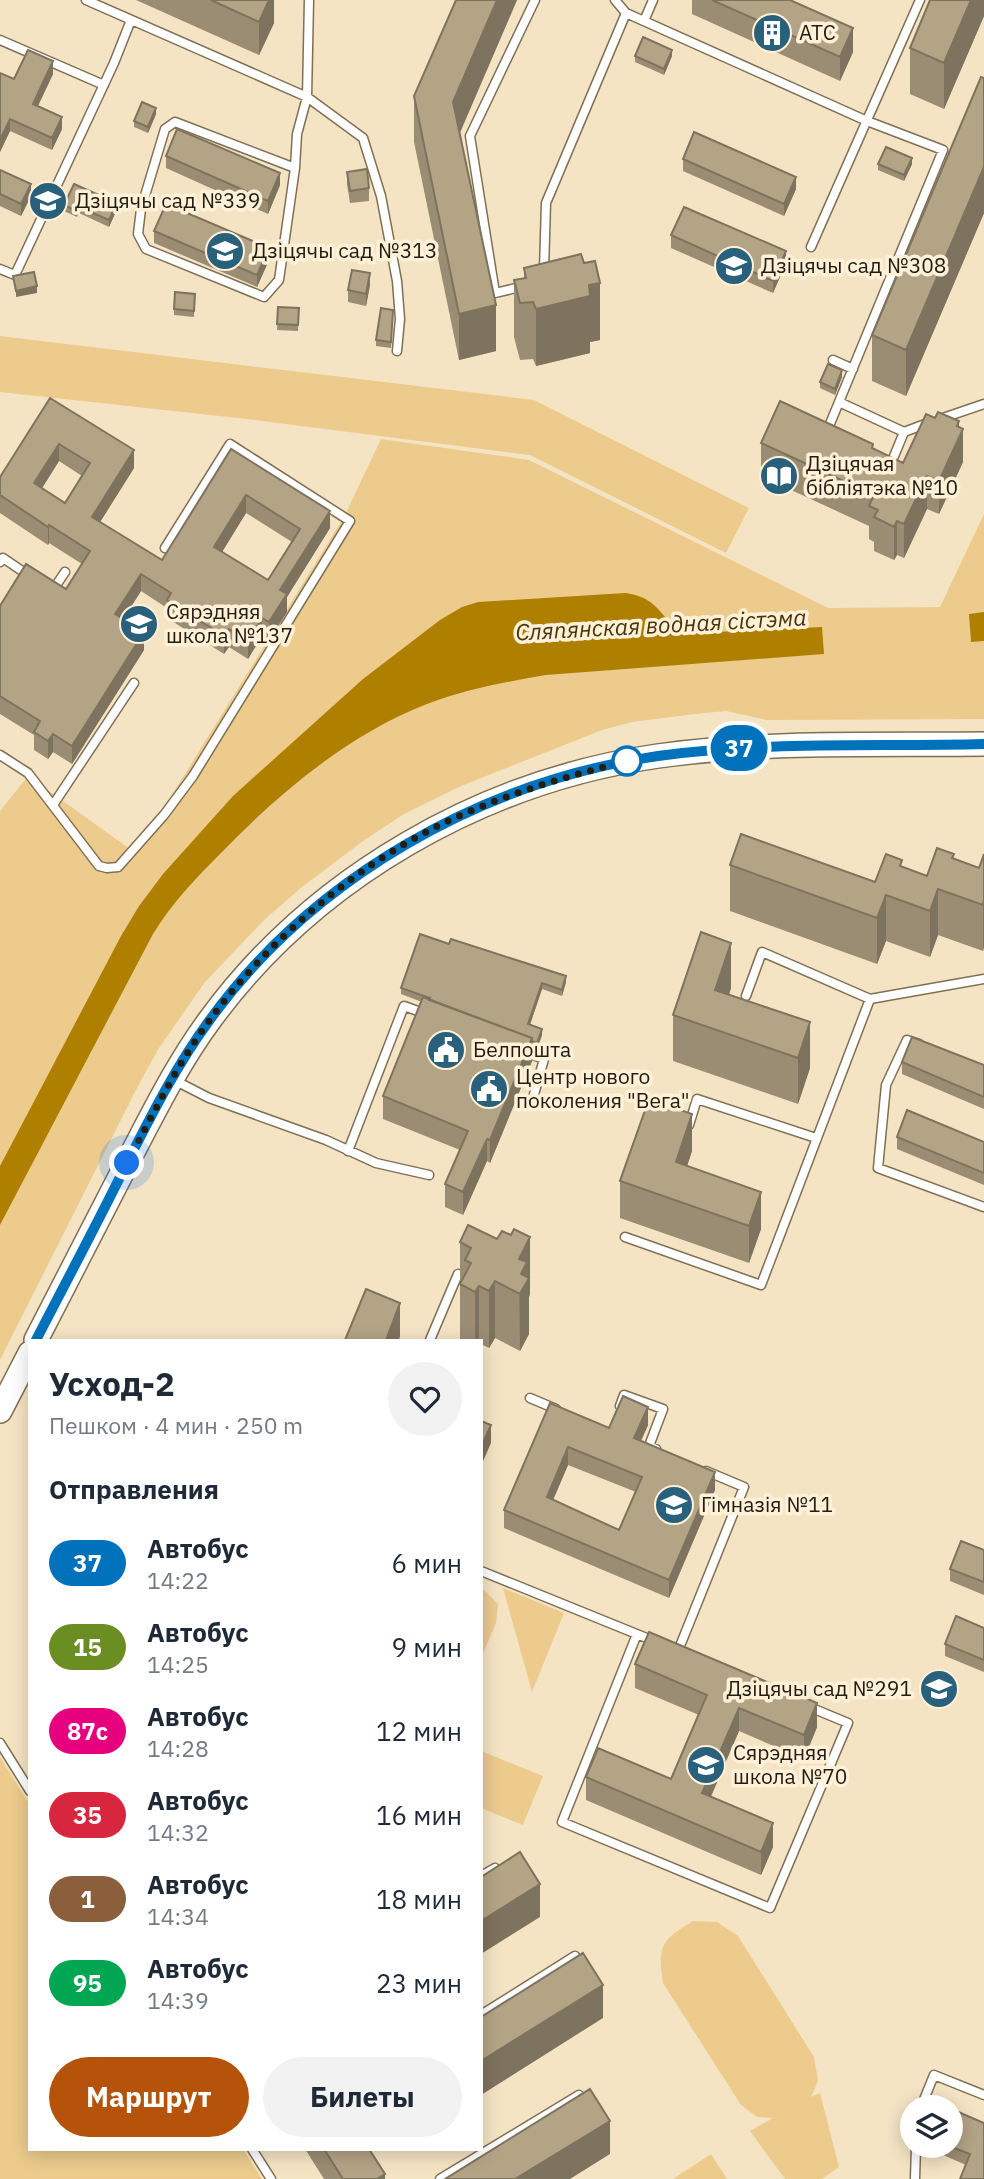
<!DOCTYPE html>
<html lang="ru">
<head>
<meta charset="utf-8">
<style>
  body { margin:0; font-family:"IBM Plex Sans",sans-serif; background:#f2f2f3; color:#1f2937; height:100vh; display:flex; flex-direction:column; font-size:26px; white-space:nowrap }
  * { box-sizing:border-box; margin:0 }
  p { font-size:23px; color:#747a83 }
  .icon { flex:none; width:38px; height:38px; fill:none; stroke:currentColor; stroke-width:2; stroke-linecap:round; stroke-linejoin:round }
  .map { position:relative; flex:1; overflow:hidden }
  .panel { position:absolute; left:28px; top:1339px; width:455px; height:812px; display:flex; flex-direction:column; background:#fff; border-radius:0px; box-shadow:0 4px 18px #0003 }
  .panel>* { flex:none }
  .badge { padding:0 14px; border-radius:23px; font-size:24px; line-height:46px }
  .controls { position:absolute; left:900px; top:2095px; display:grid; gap:14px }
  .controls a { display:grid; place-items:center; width:63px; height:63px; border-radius:50%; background:#fff; box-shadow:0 4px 18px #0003; font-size:35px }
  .you { position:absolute; width:35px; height:35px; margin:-18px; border:5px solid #fff; border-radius:50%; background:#1a73e8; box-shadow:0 0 0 10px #1a73e833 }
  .map>.badge { position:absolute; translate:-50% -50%; box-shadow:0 0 0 4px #fff }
  h2 { padding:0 21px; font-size:26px; line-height:63px }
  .round { display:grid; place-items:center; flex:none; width:74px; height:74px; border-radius:37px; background:#f2f2f3 }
  .summary { display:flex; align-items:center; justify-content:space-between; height:119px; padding:0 21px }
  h1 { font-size:33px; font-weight:700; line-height:52px }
  .cta { display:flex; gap:14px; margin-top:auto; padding:14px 21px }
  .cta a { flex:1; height:80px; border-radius:42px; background:#b45309; color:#fff; font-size:28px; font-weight:700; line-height:80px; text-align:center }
  .cta a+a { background:#f2f2f3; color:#1f2937 }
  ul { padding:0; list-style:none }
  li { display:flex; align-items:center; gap:21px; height:84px; padding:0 21px }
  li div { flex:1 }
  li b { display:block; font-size:26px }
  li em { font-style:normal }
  li .badge { min-width:77px; font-weight:700; text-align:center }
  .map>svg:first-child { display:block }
  .green { fill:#eccb8d }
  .water { fill:#af8000 }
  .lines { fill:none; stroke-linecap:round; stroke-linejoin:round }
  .lane-casing { stroke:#7f7054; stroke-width:11 }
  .secondary-casing { stroke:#7f7054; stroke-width:26 }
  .lane { stroke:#fff; stroke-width:8 }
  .secondary { stroke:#fff; stroke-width:23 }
  .wall { fill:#9b8d73; fill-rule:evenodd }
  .shaded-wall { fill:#7e735e }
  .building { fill:#b4a486; stroke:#7e735e; stroke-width:2; fill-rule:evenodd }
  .line-casing { stroke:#fff; stroke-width:16 }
  .line { stroke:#0072bc; stroke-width:10 }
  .walk { stroke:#221c11; stroke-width:7; stroke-dasharray:0 12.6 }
  .stop-dot { fill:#fff; stroke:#0072bc; stroke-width:3.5 }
  .labels { text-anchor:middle; stroke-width:7; stroke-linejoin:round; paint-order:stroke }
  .poi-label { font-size:21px; fill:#221c11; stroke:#fff1d8; text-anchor:start }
  .water-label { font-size:23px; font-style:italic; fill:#493509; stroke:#fff1d8 }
</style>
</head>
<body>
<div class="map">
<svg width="984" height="2179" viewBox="0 0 984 2179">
  <rect width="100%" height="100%" fill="#f5e4c4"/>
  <path class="green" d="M0,336L534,400L749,508L726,553L530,455L238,418L0,392Z
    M381,439L529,460L828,608L940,607L984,514V719L767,720L726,711L695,714L632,722L602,730L461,786L404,814L363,841L302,887L264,920L205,982L159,1048L139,1084L0,1360V811L28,776L130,849L162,811L344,517Z
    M481,1587L498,1604L496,1623L481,1658Z
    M503,1588L564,1613L532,1692Z
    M481,1751L543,1776L523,1825L481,1808Z
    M0,1757L30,1805V2149H243L262,2179H0Z
    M693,1921L717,1922L738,1936L814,2057L818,2081L811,2097L820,2093L839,2167L822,2179H785L750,2131L773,2118L757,2117L741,2105L663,1983C657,1945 662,1940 693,1921Z
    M711,2154L727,2179H673Z"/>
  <path class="water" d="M625,593C666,598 659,628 694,633L822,627L824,654L546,675C506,682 466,689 427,704C349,734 279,793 221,853C196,878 172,903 153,934L0,1225V1166L121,936L139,906L163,874L233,796L363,679L440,620L462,607L478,602Z
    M984,612V641L971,642L969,614Z"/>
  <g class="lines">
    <defs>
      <path id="lane" d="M86,0L307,97L363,138L381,196L397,281L400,319L397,351
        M615,0L626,13L867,121L943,150L839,402L904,432L928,423
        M644,21L653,0
        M0,40L104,85
        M295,168L175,122L165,129L141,209L138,234L146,249L264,297L279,280L295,168L297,134L307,97L309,0
        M811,247L920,0
        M0,269L15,275L114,63L131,20
        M544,270L546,203L626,13
        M525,286L495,293L470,136L535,0
        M833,360L853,369
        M940,419L984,404
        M827,431L839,402
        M890,466L904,432
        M0,562L3,558L28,575
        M53,590L65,572
        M0,755L28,773L99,866L107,868L118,867L164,815L193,776L350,521L230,444L165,548
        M53,805L134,683
        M746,996L762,952L870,999L984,979
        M919,1044L907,1040L886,1085L878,1168L984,1207
        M523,1051L544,1059L533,1098
        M174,1080L209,1098L326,1140L376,1163L429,1175
        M689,1125L697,1099L816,1138
        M348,1151L404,1006L426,1014
        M625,1237L761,1285L870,999
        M430,1340L458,1274
        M530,1398L556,1409
        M620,1406L624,1395L663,1409L649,1446L656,1449
        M481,1571L654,1641
        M637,1634L562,1822L770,1908L848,1723L807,1706
        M678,1651L744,1487L706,1471
        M0,1743L30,1791
        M481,1876L495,1868
        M481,2015L575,1956
        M921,2107L934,2075L984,2095
        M252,2149L271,2179
        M440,2179L579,2095
        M915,2179L916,2146"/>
      <path id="secondary" d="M36,1340C66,1282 96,1224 126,1165C152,1116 176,1066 209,1021C314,877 483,781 658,756C766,741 876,745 984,744
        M0,1411L30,1353"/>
    </defs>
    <use href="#lane" class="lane-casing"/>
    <use href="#secondary" class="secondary-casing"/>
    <use href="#lane" class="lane"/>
    <use href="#secondary" class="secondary"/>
  </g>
  <path class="wall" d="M136,0H274V23L259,55Z
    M456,0H517L460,133L496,351L459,360L414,142V96Z
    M692,0H790L853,52L840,81L692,14Z
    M984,0V16L944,109L910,94V48Z
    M635,56H672L664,75L635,62Z
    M0,73L14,79L53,74L38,106L62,129L52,150L10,131L0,152Z
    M984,78V213L906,396L872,381V335Z
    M156,114L148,133L134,127V121Z
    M166,156L280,185L268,214L166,168Z
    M683,159L796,189L784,216L683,171Z
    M878,164H912L904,181L878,170Z
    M0,170L31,196L21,216L0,206Z
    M347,172L369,188V201L350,203L347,184Z
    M64,205L117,209L109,227L79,213L77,217L64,211Z
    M154,231L269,260L257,287L154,243Z
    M671,235L786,263L773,293L671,248Z
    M524,268L600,340L590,342V353L536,366L533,359L520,360L514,337V280L524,279Z
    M370,285L366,306L348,302V290Z
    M195,294L194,317L174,315V309Z
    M278,307L299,308L298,331L277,330Z
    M393,316L391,348L376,346V340Z
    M842,377L835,395L820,388V382Z
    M50,398L134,468L100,522L162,560L231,449L330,528L287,597V612L269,640L262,636L248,659L229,647L224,654L167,618V608L141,591L123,619L144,650L72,764L53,752L48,759L34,750V735L0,714V606L66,589L82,564L49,543L48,545L0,513V477ZM59,461L82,476L65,503L42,488ZM246,513L292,542L268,580L222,552Z
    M935,418L959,426L963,462L939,514L927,509L904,558L897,555L894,560L874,551V542L869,539V526L761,476V443L873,449L903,463Z
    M984,854V946L983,951L938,935L930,957L886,941L877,964L730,911V865L875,882L902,867L927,876L954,859L979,868Z
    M449,944L566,982L562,996L542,989L530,1025L542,1035L537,1049L532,1047V1061L490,1163L487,1161L463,1215L445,1207V1184L460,1150L383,1119V1096L422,1002L401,994V988Z
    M731,988L729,995L810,1068L798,1104L673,1061V1015Z
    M902,1062L984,1065V1109L902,1074Z
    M897,1137L984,1142V1185L897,1149Z
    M692,1151L687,1166L761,1229L749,1263L620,1218V1181Z
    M468,1225L530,1294L529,1297V1334L520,1351L495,1338L489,1348L481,1344V1340H460V1242Z
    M550,1403L609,1428L648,1425L641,1441L715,1490L669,1598L504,1528V1510ZM568,1465L636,1492L619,1530L553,1500Z
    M984,1550V1595L950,1581V1569Z
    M984,1628V1672L945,1656V1644Z
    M635,1664L817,1727L804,1759L739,1731L711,1797L773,1847L761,1875L586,1800V1777L671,1779L699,1715L635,1688Z
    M984,2123L966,2165L943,2155V2146H950Z
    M305,2149H369L385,2179H324Z"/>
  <path class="shaded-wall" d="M269,0H274V23L259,55V22Z
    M497,0H517L453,148V102Z
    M971,0H984V16L944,109V63Z
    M853,28V52L840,81V57Z
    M672,50V56L664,75V69Z
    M53,61V74L33,116V104Z
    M156,108V114L148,133V127Z
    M62,117V129L52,150V138Z
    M10,119V131L0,152V140Z
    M912,158V164L904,181V175Z
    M984,167V213L906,396V350Z
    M280,173V185L268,214V201Z
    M796,177V189L784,216V204Z
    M31,184V196L21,216V204Z
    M117,203V209L109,227V220Z
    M269,248V260L257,287V275Z
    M786,251V263L773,293V281Z
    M370,273V285L366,306V294Z
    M600,283V340L590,342V353L536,366V309L589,285Z
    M37,286V293L16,297V291Z
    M496,305V351L459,360V314Z
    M842,370V377L835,395V389Z
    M959,421V439L963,429V462L939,514V481Z
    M59,444V461L34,501V483Z
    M134,450V468L92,535V517Z
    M927,476V509L904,558V524Z
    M246,495V513L214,565V547Z
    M330,511V528L287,597V612L269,640V622L280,590Z
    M897,521V555L894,560V527Z
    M49,525V543L48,545V527Z
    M141,574V591L115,632V614Z
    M262,618V636L248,659V641Z
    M229,629V647L224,654V636Z
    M144,632V650L72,764V746Z
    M53,734V752L48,759V741Z
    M938,889V935L930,957V911Z
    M886,895V941L877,964V918Z
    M984,900V946L983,951V905Z
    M731,943V988L717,1030L715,990Z
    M566,976V982L562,996V990Z
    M542,983V989L528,1030V1024Z
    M810,1022V1068L798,1104V1058Z
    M542,1029V1035L537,1049V1043Z
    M532,1038V1061L490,1163V1140Z
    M692,1114V1151L676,1199V1162Z
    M487,1139V1161L463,1215V1192Z
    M761,1192V1229L749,1263V1226Z
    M530,1237V1294L529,1297V1334L520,1351L519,1259Z
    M495,1281V1338L489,1348V1291Z
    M479,1286V1340H475V1292Z
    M400,1303V1336L399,1340H386Z
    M648,1407V1425L634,1456V1438Z
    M491,1425V1443L481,1466V1448Z
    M568,1447V1465L547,1514V1497Z
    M715,1472V1490L669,1598V1580Z
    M817,1703V1727L804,1759V1735Z
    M739,1708V1731L702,1816V1793Z
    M773,1823V1847L761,1875V1852Z
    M540,1884V1917L481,1954V1921Z
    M603,1985V2018L481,2095V2061Z
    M610,2121V2154L570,2179H515Z
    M385,2174V2179H377Z"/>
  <path class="building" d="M211,0H269L259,22Z
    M456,0H497L453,102L496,305L459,314L414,96Z
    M712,0H790L853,28L840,57Z
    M930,0H971L944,63L910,48Z
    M643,37L672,50L664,69L635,56Z
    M28,50L53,61L33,104L62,117L52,138L10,119L0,140V73L14,79Z
    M981,77L984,78V167L906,350L872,335Z
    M142,102L156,108L148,127L134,121Z
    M177,129L280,173L268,201L166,156Z
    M694,132L796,177L784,204L683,159Z
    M886,147L912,158L904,175L878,164Z
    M367,169L369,188L350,191L347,172Z
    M0,170L31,184L21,204L0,194Z
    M74,184L117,203L109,220L79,207L77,211L64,205Z
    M166,204L269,248L257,275L154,231Z
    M684,207L786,251L773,281L671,235Z
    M581,254L584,263L595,261L600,283L589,285L590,296L536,309L533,302L520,303L514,280L526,278L524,268Z
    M352,270L370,273L366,294L348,290Z
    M34,272L37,286L16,291L13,276Z
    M175,292L195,294L194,311L174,309Z
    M278,307L299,308L298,325L277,324Z
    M381,308L393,310L391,342L376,340Z
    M828,364L842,370L835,389L820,382Z
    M50,398L134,450L92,517L162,560L231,449L330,511L280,590L287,594L269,622L262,618L248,641L229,629L224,636L167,600L171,593L141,574L115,614L144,632L72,746L53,734L48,741L34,732L40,721L0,696V606L26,564L66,589L90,551L49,525L48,527L0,495V477ZM59,444L90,463L65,503L34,483ZM246,495L300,529L268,580L214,547Z
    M780,401L873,444L872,448L903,463L926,414L935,418L938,412L959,421L957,426L963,429L939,481L927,476L904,524L897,521L894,527L874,517L878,510L869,506L874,495L761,443Z
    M741,834L875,882L886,854L902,860L900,866L927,876L937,848L954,854L952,858L979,868L984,854V900L983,905L938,889L930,911L886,895L877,918L730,865Z
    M701,932L731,943L715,990L810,1022L798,1058L673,1015Z
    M420,934L449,944L451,939L566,976L562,990L542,983L528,1024L542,1029L537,1043L532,1041V1038L429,1000L430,998L401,988Z
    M423,997L532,1038L490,1140L487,1139L463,1192L445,1184L468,1131L383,1096Z
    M912,1037L984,1065V1097L902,1062Z
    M649,1099L692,1114L676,1162L761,1192L749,1226L620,1181Z
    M907,1110L984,1142V1173L897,1137Z
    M468,1225L497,1239L502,1231L511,1235L514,1229L530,1237L519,1259L527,1262L521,1274L529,1278L520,1294L495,1281L489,1291L479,1286L475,1292L460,1284L471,1263L465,1260L471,1248L460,1242Z
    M366,1289L400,1303L386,1340H345Z
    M623,1396L648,1407L634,1438L715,1472L669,1580L504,1510L550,1403L609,1428ZM568,1447L642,1477L619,1530L547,1497Z
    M481,1421L491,1425L481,1448Z
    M961,1541L984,1550V1582L950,1569Z
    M956,1616L984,1628V1660L945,1644Z
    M649,1632L817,1703L804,1735L739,1708L702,1793L773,1823L761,1852L586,1777L598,1748L671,1779L707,1695L635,1664Z
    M520,1852L540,1884L481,1921V1877Z
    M583,1953L603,1985L481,2061V2017Z
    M590,2089L610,2121L515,2179H445Z
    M956,2111L984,2123V2179H960L970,2154L949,2146H950V2125Z
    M324,2149H369L385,2174L377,2179H343Z"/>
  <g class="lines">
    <defs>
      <path id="line" d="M36,1340C66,1282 97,1224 126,1165C151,1116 176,1066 209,1021C313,877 483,781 658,756C766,741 876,747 984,744"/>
    </defs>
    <use href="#line" class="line-casing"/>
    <use href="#line" class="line"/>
    <path class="walk" d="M127,1163C153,1114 177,1065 209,1021C264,945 349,871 432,829C494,797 561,778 627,761"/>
  </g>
  <defs>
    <symbol id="building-disc" viewBox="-11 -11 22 22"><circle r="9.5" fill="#29607b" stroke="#fff1d8"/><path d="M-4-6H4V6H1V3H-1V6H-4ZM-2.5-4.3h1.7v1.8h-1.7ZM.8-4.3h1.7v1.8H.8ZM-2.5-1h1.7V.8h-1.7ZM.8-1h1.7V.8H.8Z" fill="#fff"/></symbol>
    <symbol id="school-disc" viewBox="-11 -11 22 22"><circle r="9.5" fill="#29607b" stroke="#fff1d8"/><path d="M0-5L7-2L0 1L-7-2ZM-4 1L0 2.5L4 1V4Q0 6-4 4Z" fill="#fff"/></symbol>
    <symbol id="library-disc" viewBox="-11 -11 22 22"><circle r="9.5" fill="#29607b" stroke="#fff1d8"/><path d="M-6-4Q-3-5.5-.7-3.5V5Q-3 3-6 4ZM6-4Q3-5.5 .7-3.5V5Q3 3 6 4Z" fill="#fff"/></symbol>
    <symbol id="civic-disc" viewBox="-11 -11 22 22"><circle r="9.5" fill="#29607b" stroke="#fff1d8"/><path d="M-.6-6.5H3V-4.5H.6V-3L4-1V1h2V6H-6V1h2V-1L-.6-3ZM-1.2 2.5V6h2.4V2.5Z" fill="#fff"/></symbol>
  </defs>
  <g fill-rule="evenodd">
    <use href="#building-disc" x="750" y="11" width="44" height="44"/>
    <use href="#school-disc" x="26" y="179" width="44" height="44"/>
    <use href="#school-disc" x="203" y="229" width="44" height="44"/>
    <use href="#school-disc" x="712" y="244" width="44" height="44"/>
    <use href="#library-disc" x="757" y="454" width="44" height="44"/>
    <use href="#school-disc" x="117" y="602" width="44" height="44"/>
    <use href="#civic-disc" x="424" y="1028" width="44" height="44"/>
    <use href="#civic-disc" x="467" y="1067" width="44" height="44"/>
    <use href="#school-disc" x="652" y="1483" width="44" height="44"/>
    <use href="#school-disc" x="917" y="1667" width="44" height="44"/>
    <use href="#school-disc" x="684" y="1743" width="44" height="44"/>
  </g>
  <circle class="stop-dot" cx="627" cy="761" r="14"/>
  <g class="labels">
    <g class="poi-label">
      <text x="799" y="40">АТС</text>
      <text x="75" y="208">Дзіцячы сад №339</text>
      <text x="252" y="258">Дзіцячы сад №313</text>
      <text x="761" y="273">Дзіцячы сад №308</text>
      <text x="806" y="471">Дзіцячая<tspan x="806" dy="24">бібліятэка №10</tspan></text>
      <text x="166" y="619">Сярэдняя<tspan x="166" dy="24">школа №137</tspan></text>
      <text x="473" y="1057">Белпошта</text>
      <text x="516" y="1084">Центр нового<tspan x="516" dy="24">поколения "Вега"</tspan></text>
      <text x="701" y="1512">Гімназія №11</text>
      <text x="912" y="1696" text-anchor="end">Дзіцячы сад №291</text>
      <text x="733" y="1760">Сярэдняя<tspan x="733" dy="24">школа №70</tspan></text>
    </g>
    <g class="water-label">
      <text transform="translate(661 625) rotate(-3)" y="8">Сляпянская водная сістэма</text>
    </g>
  </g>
</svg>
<div class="controls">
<a><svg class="icon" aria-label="layers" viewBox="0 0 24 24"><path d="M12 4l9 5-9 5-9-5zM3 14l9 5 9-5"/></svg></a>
</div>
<div class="you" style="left:127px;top:1163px"></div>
<b class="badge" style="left:739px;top:748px;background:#0072bc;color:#fff">37</b>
<section class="panel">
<div class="summary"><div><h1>Усход-2</h1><p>Пешком · 4 мин · 250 m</p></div><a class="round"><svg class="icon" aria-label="heart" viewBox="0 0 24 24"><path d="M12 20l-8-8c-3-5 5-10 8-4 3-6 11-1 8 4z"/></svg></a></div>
<h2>Отправления</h2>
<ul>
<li><span class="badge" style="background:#0072bc;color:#fff">37</span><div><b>Автобус</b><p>14:22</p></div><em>6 мин</em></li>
<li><span class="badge" style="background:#6b8e23;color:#fff">15</span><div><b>Автобус</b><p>14:25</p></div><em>9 мин</em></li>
<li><span class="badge" style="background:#e6007e;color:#fff">87с</span><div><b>Автобус</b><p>14:28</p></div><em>12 мин</em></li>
<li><span class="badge" style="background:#d7263d;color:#fff">35</span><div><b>Автобус</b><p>14:32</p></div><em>16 мин</em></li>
<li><span class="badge" style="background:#8b5e3c;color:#fff">1</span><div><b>Автобус</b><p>14:34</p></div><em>18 мин</em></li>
<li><span class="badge" style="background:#00a651;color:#fff">95</span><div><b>Автобус</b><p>14:39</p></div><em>23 мин</em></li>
</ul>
<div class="cta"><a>Маршрут</a><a>Билеты</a></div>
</section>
</div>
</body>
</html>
